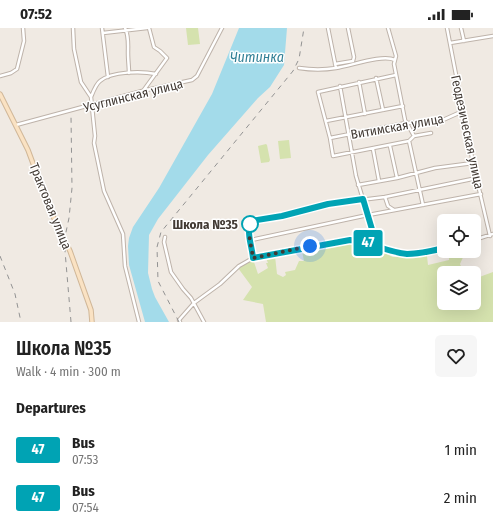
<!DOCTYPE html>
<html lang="en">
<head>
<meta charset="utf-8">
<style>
  body { margin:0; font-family:"Fira Sans Condensed",sans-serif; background:#f6f6f6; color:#222; height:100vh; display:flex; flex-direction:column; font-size:15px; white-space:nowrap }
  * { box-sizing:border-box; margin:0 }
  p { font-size:13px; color:#767676 }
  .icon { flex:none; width:22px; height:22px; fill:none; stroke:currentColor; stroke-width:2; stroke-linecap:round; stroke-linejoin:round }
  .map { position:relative; height:294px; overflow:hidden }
  .sheet { display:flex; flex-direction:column; background:#fff; flex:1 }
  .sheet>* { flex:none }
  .badge { padding:0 8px; border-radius:3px; font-size:14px; line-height:26px }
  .tools { position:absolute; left:437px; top:186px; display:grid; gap:8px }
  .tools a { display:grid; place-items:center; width:44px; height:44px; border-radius:6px; background:#fff; box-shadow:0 4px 16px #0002; font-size:20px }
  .you { position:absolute; width:20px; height:20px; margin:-10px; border:3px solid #fff; border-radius:50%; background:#1a73e8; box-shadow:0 0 0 6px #1a73e833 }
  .map>.badge { position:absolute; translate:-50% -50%; box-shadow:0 0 0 2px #fff }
  h2 { padding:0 16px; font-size:15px; line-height:36px }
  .round { display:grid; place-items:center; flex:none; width:42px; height:42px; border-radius:6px; background:#f6f6f6 }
  .head { display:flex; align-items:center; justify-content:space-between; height:68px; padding:0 16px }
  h1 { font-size:19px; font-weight:600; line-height:30px }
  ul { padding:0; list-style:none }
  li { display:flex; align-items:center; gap:12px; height:48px; padding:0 16px }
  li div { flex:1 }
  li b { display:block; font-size:15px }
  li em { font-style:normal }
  li .badge { min-width:44px; font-weight:700; text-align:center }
  .status { display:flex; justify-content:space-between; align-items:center; height:28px; padding:0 20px; background:#fff; direction:ltr }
  .status svg { height:11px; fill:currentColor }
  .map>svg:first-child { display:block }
  .green { fill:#d5e2ae }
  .water { fill:#a3dbea }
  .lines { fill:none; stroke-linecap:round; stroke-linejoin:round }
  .street-casing { stroke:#beb3aa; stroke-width:4.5 }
  .secondary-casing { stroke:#d0b798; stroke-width:5.5 }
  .street { stroke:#fff; stroke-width:2.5 }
  .secondary { stroke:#fae2c3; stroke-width:3.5 }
  .rail { stroke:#939393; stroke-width:1; stroke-dasharray:5 5; stroke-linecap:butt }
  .line-casing { stroke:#fff; stroke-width:9 }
  .line { stroke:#00a3b4; stroke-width:6 }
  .walk { stroke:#423a34; stroke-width:4; stroke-dasharray:0 7.2 }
  .stop-dot { fill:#fff; stroke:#00a3b4; stroke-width:2 }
  .labels { text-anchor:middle; stroke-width:3; stroke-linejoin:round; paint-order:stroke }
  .street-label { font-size:13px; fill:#423a34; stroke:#fff }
  .stop-label { font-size:13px; font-weight:bold; fill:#423a34; stroke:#fff; text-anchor:end }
  .water-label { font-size:14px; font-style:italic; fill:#328096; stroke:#fff }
</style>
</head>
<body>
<div class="status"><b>07:52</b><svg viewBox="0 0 49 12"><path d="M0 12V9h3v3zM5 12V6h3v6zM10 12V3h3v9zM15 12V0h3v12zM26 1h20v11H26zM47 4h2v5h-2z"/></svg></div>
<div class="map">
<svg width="493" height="294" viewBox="0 0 493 294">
  <rect width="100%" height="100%" fill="#f0eae3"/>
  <path class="green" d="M186,0H198L200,16L188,17Z
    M289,112L291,130L280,131L278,113Z
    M266,116L267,117L270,132L269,134L261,135L258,118Z
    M349,215L367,217L393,229L427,228L428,237L449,232V226L464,227L460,236L464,245H444V275H474V251L493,244V294H266L263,276L243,272L252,259L238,240L253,231L258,246L268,240L266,235H268L266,230L275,228L277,246L283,249L286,247L285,244L295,242L299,233H304L302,223Z"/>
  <path class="water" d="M239,0H287L284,37L270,59L258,70L208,127L158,191L149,207L148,245L152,261L155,269L169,294H145L129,237L128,218L129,210L133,199L159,160L212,66Z"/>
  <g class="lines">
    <defs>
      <path id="street" d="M73,0L74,21L81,54L91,69L95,108L94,115L104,163L123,206L125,238L139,294
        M102,0L108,49
        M125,0C129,8 128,16 128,25C128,32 129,39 129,45
        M328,0L336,40
        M388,0L396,28L394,36L405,92L414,108
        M447,0L473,135L490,208
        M461,0L464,13
        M103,5L147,0
        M450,15L493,8
        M335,36L353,33L354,29L348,0
        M299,40C312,42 324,42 336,40C351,38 382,26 395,32
        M396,47L318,64L330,110L333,128L409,113L414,108L431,105
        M0,48L11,45L17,41L24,13L23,0
        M376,50L383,82
        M359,54L365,86
        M340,58L356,148L374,208L372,216
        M143,63L167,30L160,23L154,19L149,0
        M91,69C93,64 96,56 100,53C112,43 142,43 156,46
        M326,93L403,78
        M16,97L142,63L192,52L197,48L222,0
        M330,110L406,95L434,94L443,92L463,83
        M409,113L423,177
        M390,118L397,150
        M373,121L379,153
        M358,157L397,150L435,140L473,135
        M385,169L388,178L394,182
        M165,209L164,214L171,244L183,261L191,270L204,294
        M251,212L363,188L481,166
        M474,212L493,206
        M363,213L368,210L372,205
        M253,230C252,218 246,205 251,193L282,188L328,176L385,169L477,150
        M180,294L179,292L194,275L220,256L239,238L253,230L350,212C370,214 387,224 407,226C420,226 432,223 444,220"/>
      <path id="secondary" d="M0,66L28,122L51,184L70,223L91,282L92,294"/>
    </defs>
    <use href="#street" class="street-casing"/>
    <use href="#secondary" class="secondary-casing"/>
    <use href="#street" class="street"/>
    <use href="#secondary" class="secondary"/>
    <path class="rail" d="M0,228L15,266L21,294
      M71,294L65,223L66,204L69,190L72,160L71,88
      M179,294L158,253L157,219L161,204L293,43L299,31L304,0"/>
  </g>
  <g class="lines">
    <defs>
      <path id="line" d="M373,213L374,208L363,171L328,176L282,188L251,193C246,205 252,218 253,230L350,212C370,214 387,224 407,226C420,226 432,223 444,220"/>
    </defs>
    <use href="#line" class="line-casing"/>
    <use href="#line" class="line"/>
    <path class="walk" d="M250,196C247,205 252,220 253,230L310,218"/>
  </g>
  <circle class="stop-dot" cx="250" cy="196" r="8"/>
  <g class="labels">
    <g class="street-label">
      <text transform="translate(133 67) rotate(-14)" y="5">Усуглинская улица</text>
      <text transform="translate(397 98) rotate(-10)" y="5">Витимская улица</text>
      <text transform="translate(468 104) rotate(78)" y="5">Геодезическая улица</text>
      <text transform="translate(51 178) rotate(68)" y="5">Трактовая улица</text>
    </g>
    <g class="stop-label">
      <text x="238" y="201">Школа №35</text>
    </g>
    <g class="water-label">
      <text x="257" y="34">Читинка</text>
    </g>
  </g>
</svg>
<div class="tools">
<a><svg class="icon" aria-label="locate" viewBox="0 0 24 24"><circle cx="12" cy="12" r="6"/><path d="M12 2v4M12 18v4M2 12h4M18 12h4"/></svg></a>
<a><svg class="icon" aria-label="layers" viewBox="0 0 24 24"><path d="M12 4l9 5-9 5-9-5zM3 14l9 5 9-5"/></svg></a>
</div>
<div class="you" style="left:310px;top:218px"></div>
<b class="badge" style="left:368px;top:215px;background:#00a3b4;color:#fff">47</b>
</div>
<section class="sheet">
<div class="head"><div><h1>Школа №35</h1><p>Walk · 4 min · 300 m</p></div><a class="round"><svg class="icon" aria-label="heart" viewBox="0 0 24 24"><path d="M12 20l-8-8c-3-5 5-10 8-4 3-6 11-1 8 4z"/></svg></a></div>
<h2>Departures</h2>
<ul>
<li><span class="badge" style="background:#00a3b4;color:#fff">47</span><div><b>Bus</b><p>07:53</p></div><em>1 min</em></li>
<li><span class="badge" style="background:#00a3b4;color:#fff">47</span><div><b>Bus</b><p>07:54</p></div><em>2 min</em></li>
</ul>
</section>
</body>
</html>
